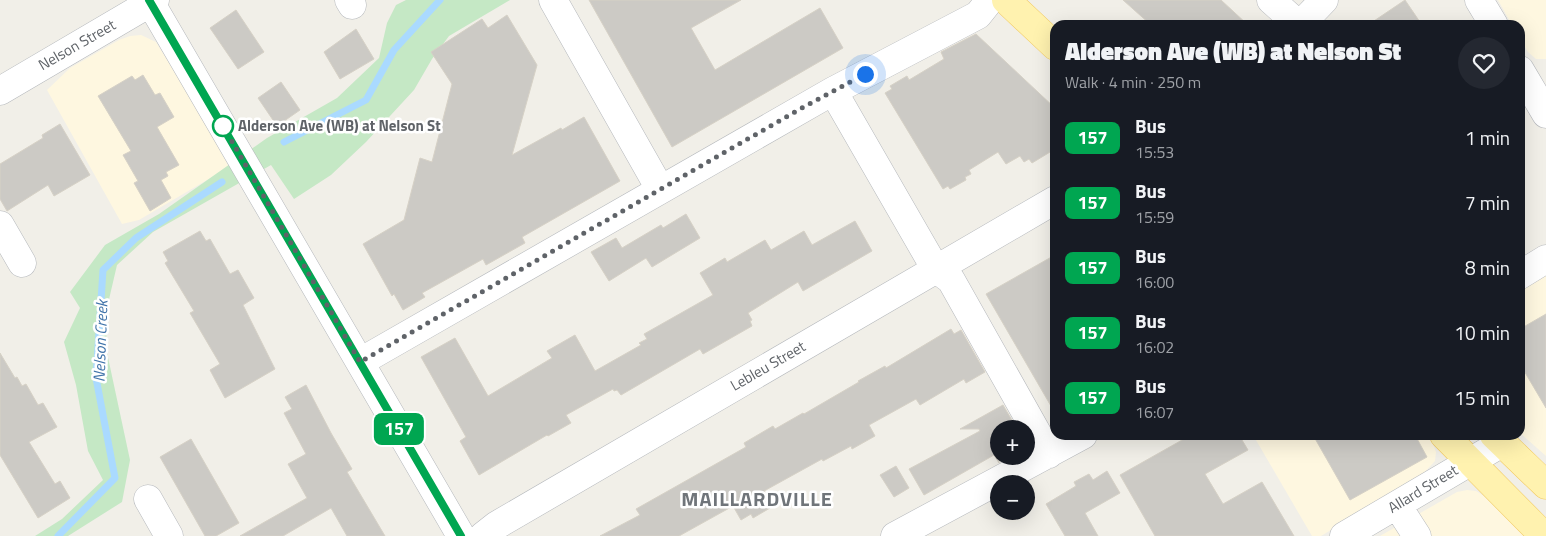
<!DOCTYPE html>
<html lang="en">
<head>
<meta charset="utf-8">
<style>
  body { margin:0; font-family:"Titillium Web",sans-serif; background:#242831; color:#f1f3f6; height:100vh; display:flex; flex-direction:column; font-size:19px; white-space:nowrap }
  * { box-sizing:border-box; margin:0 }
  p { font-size:16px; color:#9ea1a6 }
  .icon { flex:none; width:28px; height:28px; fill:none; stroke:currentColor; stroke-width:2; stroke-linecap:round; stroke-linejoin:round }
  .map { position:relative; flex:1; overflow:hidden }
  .details { position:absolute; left:1050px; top:20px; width:475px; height:420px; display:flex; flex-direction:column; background:#171b24; border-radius:15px; box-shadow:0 5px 20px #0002 }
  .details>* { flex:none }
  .badge { padding:0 10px; border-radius:8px; font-size:18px; line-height:32px }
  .fabs { position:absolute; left:990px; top:420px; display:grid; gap:10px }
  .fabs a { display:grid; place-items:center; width:45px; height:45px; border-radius:50%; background:#171b24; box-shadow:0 5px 20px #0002; font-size:25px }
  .you { position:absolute; width:25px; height:25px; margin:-12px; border:4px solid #fff; border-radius:50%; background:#1a73e8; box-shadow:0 0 0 8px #1a73e833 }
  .map>.badge { position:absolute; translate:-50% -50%; box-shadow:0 0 0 2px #fff }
  .round { display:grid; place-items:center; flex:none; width:52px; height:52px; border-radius:26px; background:#242831 }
  .head { display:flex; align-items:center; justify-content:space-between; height:85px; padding:0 15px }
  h1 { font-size:24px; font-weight:800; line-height:38px }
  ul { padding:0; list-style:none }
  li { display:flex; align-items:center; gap:15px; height:65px; padding:0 15px }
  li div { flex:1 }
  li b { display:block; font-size:19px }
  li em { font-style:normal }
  li .badge { min-width:55px; font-weight:700; text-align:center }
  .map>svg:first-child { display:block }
  .commercial { fill:#fef7e0 }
  .green { fill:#c5e8c5 }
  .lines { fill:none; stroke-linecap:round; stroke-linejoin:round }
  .stream { stroke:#aadaff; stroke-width:7 }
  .building { fill:#cccac5; stroke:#d6d1c6 }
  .minor-casing { stroke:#b5b8bc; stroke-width:29 }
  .major-casing { stroke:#f2c960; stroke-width:29 }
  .minor { stroke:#fff; stroke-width:28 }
  .major { stroke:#fff2af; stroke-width:28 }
  .line-casing { stroke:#fff; stroke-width:11 }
  .line { stroke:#00a651; stroke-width:8 }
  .walk { stroke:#5f6368; stroke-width:5; stroke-dasharray:0 9 }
  .stop-dot { fill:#fff; stroke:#00a651; stroke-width:2.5 }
  .labels { text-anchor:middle; stroke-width:5; stroke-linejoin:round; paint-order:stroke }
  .street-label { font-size:15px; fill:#5f6368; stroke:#fff }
  .stop-label { font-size:15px; font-weight:bold; fill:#5f6368; stroke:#fff; text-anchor:start }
  .water-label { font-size:16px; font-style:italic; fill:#4174aa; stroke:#fff }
  .district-label { font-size:20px; font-weight:bold; letter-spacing:1px; fill:#70757a; stroke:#fff }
</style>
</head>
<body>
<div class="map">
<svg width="1546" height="536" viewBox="0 0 1546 536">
  <rect width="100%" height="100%" fill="#f1efe8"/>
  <path class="commercial" d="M1498,0H1546V59H1536L1528,52L1520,39V25H1512Z
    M141,35L156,42L198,110L229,167L139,220L122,224L47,90L70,68L119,40L130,36Z
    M1546,274V456L1520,433V290Z
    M1253,435H1425L1432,441L1436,452L1435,461L1421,476L1321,536H1312Z
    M1467,490L1476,491L1484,496L1526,536H1380L1457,492Z"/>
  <path class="green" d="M406,0H510L449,36L432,59L414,90L366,142L331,175L294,199L271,165L153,232L117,265L107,308L106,348L130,460L122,502L68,536H35L62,519L103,480L88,451L76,385L64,342L80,308L70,292L105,245L159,214L267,138L337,98L379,58L387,23L396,5Z"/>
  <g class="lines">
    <path class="stream" d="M284,142L366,100L394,50L440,0
      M58,536L115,478L96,378L103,270L136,238L222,182"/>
  </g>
  <path class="building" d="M589,0H741L691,28L715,70L820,8L843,48L672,147Z
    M1123,0H1221L1248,25H1151Z
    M1405,0L1422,25H1368Z
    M236,10L264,52L238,69L210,28Z
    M507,15L537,65L512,155L561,128L562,130L584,117L620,181L522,237L525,243L486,265L483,259L422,293L425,297L403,310L394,294L392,296L363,244L404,220L420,158L432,162L452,84L431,52L482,19L488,28Z
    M356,29L374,59L340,79L324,52Z
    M976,34L1055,108V149L1032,163L1029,159L1024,162L1020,156L1006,164L998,152L969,170L971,174L965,177L966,180L950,189L948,186L943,189L885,93L892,89L890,86L907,76L909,80L944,59L941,52Z
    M143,75L155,95L160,93L174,117L157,127L179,165L166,172L168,176L161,180L171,198L150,211L134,183L138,181L123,155L131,151L98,96L132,76L135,80Z
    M281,82L300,110L277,126L258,98Z
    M60,124L90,175L54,196L48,185L7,211L0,199V164L43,138L42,135Z
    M686,214L700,238L652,267L646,258L609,281L591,252L616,238L622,248L661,225L663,228Z
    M855,221L872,251L803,291L798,282L748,313L752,320L750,321L752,326L703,354L700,349L621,395L617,390L614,391L613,389L566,415L571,423L548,436L547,435L479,475L460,441L466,437L421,357L455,338L488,396L552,358L547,351L575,335L595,371L641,345L639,343L647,339L644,334L713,295L700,273L725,258L727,262L765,240L771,250L804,231L812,245Z
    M200,231L206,241L210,239L230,274L238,270L254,298L243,305L275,369L225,398L210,370L220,364L190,313L194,311L165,263L168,261L163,252Z
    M1055,255V413L986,294Z
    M1546,314V408L1520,364V329Z
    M951,329L954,334L961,330L985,372L966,383L964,379L920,405L916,399L869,425L875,436L852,449L851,446L823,461L822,459L764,491L771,503L767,505L770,508L753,518L751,514L741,520L733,506L679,536H600L640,515L636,509L746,447L744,443L773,426L775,429L803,413L804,414L859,382L858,381L885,366L886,368Z
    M0,353L15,378L17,377L22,386L26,384L38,405L43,403L57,427L29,442L55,484L60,481L70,498L38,518L0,455Z
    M306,385L331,433L352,469L347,472L385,536H347L331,508L283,536H240L307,498L288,464L306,454L284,413L292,409L285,397Z
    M1003,405L1017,429H999V463L994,455L924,495L909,469L980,431L979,429H960Z
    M1191,435H1239L1248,450L1205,474L1223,504L1262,482L1294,536H1155L1120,475Z
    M1313,435H1415L1427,457L1350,500Z
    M191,439L239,523L216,536H205L160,457Z
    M896,466L909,488L894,497L880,475Z
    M1107,471L1120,493L1085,513L1098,536H1065L1046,504L1076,486L1074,482L1089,474L1093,480Z"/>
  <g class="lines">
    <defs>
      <path id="minor" d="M149,0L461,536
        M349,0L352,5
        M553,0L660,189
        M1271,0L1299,25
        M1479,0L1494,25
        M1300,25L1324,0
        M1520,70L1546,114
        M0,91L155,0
        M833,91L978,15L990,0
        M0,225L22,263
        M1520,275L1546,259
        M360,362L833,91L935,268L951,280L1049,454
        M148,499L169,536
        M1397,505L1417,536
        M483,536L497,525L1055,200
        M895,536L1083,435
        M1344,536L1502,443"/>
      <path id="major" d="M1006,0L1055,46
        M1444,435L1544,536
        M1494,435L1546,485"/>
    </defs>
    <use href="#minor" class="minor-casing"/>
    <use href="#major" class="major-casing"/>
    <use href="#minor" class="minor"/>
    <use href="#major" class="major"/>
  </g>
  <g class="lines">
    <defs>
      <path id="line" d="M149,0L461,536"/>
    </defs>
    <use href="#line" class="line-casing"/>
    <use href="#line" class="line"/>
    <path class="walk" d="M223,126L360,362L800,109L865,74"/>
  </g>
  <circle class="stop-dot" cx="223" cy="126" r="10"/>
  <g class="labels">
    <g class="street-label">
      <text transform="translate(77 45) rotate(-30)" y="5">Nelson Street</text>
      <text transform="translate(768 366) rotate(-30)" y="5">Lebleu Street</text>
      <text transform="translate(1423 489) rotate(-31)" y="5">Allard Street</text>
    </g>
    <g class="stop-label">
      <text x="238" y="131">Alderson Ave (WB) at Nelson St</text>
    </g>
    <g class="water-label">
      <text transform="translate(100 341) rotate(-88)" y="6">Nelson Creek</text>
    </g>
    <g class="district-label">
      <text x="757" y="506">MAILLARDVILLE</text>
    </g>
  </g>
</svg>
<div class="fabs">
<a>+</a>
<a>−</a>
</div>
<div class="you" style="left:865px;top:74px"></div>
<b class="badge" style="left:399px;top:429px;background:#00a651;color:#fff">157</b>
<section class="details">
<div class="head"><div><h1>Alderson Ave (WB) at Nelson St</h1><p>Walk · 4 min · 250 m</p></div><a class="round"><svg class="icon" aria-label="heart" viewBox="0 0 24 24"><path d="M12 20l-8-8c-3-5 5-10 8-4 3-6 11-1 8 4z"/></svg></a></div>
<ul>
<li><span class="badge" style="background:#00a651;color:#fff">157</span><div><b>Bus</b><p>15:53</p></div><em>1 min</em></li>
<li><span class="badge" style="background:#00a651;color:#fff">157</span><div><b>Bus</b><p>15:59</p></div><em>7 min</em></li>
<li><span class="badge" style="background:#00a651;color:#fff">157</span><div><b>Bus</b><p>16:00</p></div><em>8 min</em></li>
<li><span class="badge" style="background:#00a651;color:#fff">157</span><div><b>Bus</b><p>16:02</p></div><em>10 min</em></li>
<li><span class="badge" style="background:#00a651;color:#fff">157</span><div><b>Bus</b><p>16:07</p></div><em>15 min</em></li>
</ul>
</section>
</div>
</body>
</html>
